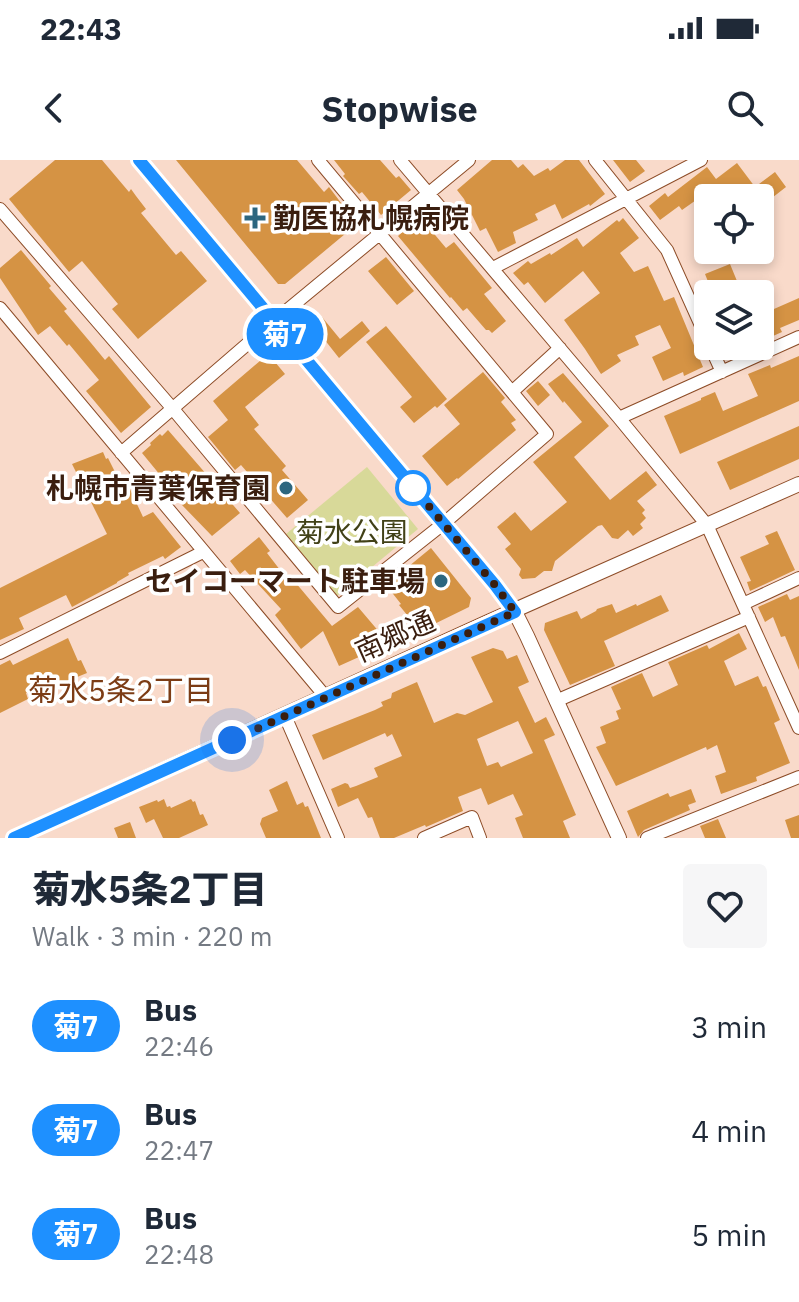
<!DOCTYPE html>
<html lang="en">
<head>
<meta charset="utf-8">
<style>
  body { margin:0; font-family:"IBM Plex Sans","Noto Sans JP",sans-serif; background:#f6f6f7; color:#1f2937; height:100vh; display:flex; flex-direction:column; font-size:30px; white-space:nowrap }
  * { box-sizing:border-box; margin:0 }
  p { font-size:26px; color:#747a83 }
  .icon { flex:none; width:44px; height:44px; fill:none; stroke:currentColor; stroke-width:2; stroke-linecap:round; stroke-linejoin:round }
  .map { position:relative; height:678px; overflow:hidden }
  .drawer { display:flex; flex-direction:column; background:#fff; flex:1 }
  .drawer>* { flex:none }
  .badge { padding:0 16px; border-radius:26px; font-size:28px; line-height:52px }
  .buttons { position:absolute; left:694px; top:24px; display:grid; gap:16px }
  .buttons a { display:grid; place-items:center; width:80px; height:80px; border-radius:8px; background:#fff; box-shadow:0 4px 12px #0003; font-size:40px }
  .you { position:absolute; width:40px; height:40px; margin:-20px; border:6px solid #fff; border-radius:50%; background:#1a73e8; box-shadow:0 0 0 12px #1a73e833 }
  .map>.badge { position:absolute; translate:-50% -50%; box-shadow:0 0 0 4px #fff }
  .round { display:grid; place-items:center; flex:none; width:84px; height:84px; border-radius:8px; background:#f6f6f7 }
  .head { display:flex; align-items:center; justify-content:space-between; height:136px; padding:0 32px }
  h1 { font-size:38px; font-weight:800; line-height:60px }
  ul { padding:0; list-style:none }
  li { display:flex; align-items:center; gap:24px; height:104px; padding:0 32px }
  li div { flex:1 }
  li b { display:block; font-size:30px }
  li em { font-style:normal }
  li .badge { min-width:88px; font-weight:700; text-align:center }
  .status { display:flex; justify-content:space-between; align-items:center; height:56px; padding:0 40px; background:#fff; direction:ltr }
  .status svg { height:22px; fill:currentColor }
  header { display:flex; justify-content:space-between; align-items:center; height:104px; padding:0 32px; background:#fff; font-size:36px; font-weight:800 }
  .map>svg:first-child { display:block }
  .green { fill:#d8d999 }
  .building { fill:#d59344; fill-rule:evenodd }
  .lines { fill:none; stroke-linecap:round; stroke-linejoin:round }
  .minor-casing { stroke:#8d4c27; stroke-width:14 }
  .tertiary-casing { stroke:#8d4c27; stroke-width:16 }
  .minor { stroke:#fff; stroke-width:12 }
  .tertiary { stroke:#fff; stroke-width:14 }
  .line-casing { stroke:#fff; stroke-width:18 }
  .line { stroke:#1e90ff; stroke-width:12 }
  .walk { stroke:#3a1e0f; stroke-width:8; stroke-dasharray:0 14.4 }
  .poi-dot { fill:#2c667f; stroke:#fff; stroke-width:3 }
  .stop-dot { fill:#fff; stroke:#1e90ff; stroke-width:4 }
  .labels { text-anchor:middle; stroke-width:7; stroke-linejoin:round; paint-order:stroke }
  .poi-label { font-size:28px; font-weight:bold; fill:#3a1e0f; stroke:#fff; text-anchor:end }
  .park-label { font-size:28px; fill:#414117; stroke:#fff }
  .street-label { font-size:28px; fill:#3a1e0f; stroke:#fff }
  .neighbourhood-label { font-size:30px; fill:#7c3c15; stroke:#fff }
</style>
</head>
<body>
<div class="status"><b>22:43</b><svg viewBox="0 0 49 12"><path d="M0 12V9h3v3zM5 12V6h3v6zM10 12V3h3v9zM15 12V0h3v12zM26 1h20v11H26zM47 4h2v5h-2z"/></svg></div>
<header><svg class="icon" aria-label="back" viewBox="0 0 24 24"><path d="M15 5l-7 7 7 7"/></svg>Stopwise<svg class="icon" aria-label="search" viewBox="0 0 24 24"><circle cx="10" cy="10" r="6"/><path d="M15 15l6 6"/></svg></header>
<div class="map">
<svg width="799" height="678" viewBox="0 0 799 678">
  <rect width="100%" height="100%" fill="#f9daca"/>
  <path class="green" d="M367,307L418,369L337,436L286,374Z"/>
  <path class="building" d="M55,0H102L129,32L131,29L136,36L146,49L141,53L176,95L181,91L207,121L138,179L112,149L118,144L82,101L69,112L9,39Z
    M176,0H297L324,32L329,27L357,64L285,124H278Z
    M334,0H380L396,18L399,16L411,30L381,55L362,32L359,34L343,16L345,14Z
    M492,0H511L518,8L523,4L534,16L548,8L550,11L565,0H579L605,34L590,46L589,44L562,59L555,44L535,54L538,60L513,72L516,83L498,92L486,68L480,71L464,39L457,30Z
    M613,0H636L645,11L630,22Z
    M737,3L755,27L775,12L786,27L768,41L766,38H699L682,50L679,46L660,60L649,46L665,33L668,37L707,7L716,19Z
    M420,57L446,88L454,82L492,128L484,134L506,161L492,173L489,170H486L467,148L463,151L451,137L450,138L398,76Z
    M623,58L639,78L620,93L634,112L648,106L664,141L674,137L703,207L684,216L683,212L663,221L652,197L671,188L660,165L635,176L639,185L617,195L621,201L601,214L585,189L564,160L600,133L583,111L545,143L528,122L524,125L513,113L528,101L531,104L550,93L551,95L577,78L583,87L617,60L619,62Z
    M21,90L51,126L49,128L67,149L64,151L91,183L105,200L109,196L151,247L121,273L86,231L99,220L69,184L67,186L50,166L38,175L0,118V108Z
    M386,97L414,131L397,145L368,111Z
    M730,104L737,121L740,120L746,134H713L705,114Z
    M799,138V160L780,168L782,172L760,182V155Z
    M322,157L340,179L362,161L370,171L339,198L313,165Z
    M386,166L447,239L437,248L435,246L414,263L400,247L412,237L366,182Z
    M267,195L270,196L285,214L245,247L259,265L254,269L286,306L282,310L308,340L287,358L241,305L235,310L208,277L228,260L213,241Z
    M799,196V241L680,294L664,256L701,240V238L715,232L723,251L758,236L748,214L770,205L771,208Z
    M483,212L505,238L501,242L516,260L511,263L516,270L458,319L457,318L447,326L422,296L460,264L444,245Z
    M563,213L609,266L574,297L610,340L646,311L657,325L637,341L645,350L642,353L646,358L640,364L643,368L633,376L628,370L618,379L612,378L602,365L598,366L555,401L552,411H544L535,418L522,419L519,415L521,409L505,389L511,384L497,367L515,352L531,371L567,342L533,302L582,262L564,241L563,243L548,224Z
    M538,221L550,235L538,246L526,231Z
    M799,266V299L730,330L717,302Z
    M168,270L240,353L212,376L182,345L184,344L142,293L151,285L150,283L160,274L162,276Z
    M103,292L106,299L108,298L124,330L129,327L143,357L153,352L181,387L165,399L163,396L128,413L129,415L117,422V423L72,447L66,435L19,458L24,469L0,480V428L107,374L72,304Z
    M777,371L795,410L750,431L747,422L751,421L740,397L769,384L765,376Z
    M259,377L270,391L267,393L287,419L290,416L332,466L358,447L386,480L370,492L339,506L323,471L301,489L275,455L281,449L245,410L240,414L230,401Z
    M431,388L471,438L469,447L420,471L399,445L401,444L386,425Z
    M787,434L790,440L799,436V510L785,476L781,477L773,457L765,462L758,447Z
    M661,435L669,451L604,481L615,506L570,525L544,470L545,463L577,451L581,459L596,451L597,449L612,444L616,453L636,444L637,446Z
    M739,473L747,489L724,501L735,526L758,516L763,527L766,526L780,560L774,563L790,603L756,617L757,621L721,634L715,616L726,612L717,585L707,590L706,587L616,626L596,587L606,583L600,567L619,559L616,551L621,549L611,527L642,513L653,537L678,525L668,502L707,485L709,489Z
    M68,478L78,501L81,500L87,513L55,526L53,521L26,533L28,539L0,553V505L10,500L13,505Z
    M493,488L503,491L507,499L517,495L529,522L518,527L535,563L546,557L555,575L544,580L576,655L563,661L570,678H523L515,658L523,655L513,634L488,645L481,628L458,637L463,651L426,667L425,665L394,678H380L372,657L368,658L358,638L338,647L331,629L345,623L348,624L350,628L356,626L378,617L374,608L402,596L392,574L387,577L385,573L323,600L312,575L375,550L383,546L381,542L391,538L392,533L417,522L434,563L457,553L465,555L493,542L471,497ZM518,561L533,593L501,607L498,602L487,606L477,579Z
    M287,621L297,645L303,642L305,647L308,646L321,678H266L260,664L262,658L278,651L269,630Z
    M691,629L696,642L688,645L690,650L644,670L638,677L627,651L668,633L670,637Z
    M164,639L167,647L170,646L171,648L191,639L193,642L195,641L200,655L203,654L208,665L179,678H163L154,659L146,663L139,647L157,640L158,642Z
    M799,655V678H791L785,660Z
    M718,659L726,678H705L700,666Z
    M130,662L136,678H118L114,668Z"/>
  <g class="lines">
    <defs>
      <path id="minor" d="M400,0L619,258L707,365L799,568
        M595,0L667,90L708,181
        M0,49L173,249L338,447L443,364L547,274L318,0
        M493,108L701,0
        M0,148L325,536
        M710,186L722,212
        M513,231L560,188
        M619,258L799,177
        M121,293L274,161L469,0
        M743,444L799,418
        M0,493L203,392
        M556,541L749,457
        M285,556L338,678
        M424,678L472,657L480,678
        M647,678L799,617"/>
      <path id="tertiary" d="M139,0L495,425L515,452L527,476L619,678
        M14,678L488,462L799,324"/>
    </defs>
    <use href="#minor" class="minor-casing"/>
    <use href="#tertiary" class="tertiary-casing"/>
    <use href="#minor" class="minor"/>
    <use href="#tertiary" class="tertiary"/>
  </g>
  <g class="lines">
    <defs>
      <path id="line" d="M14,678L515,452L495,425L139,0"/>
    </defs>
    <use href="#line" class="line-casing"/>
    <use href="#line" class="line"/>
    <path class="walk" d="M232,580L515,452L495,425L406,319L413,328"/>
  </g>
  <g class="poi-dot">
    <path d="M251 46h8v8h8v8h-8v8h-8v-8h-8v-8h8z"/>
    <circle cx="286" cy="328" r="8"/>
    <circle cx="441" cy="421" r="8"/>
  </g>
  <circle class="stop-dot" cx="413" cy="328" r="16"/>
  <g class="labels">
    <g class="poi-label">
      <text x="273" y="68" text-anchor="start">勤医協札幌病院</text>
      <text x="270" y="338">札幌市青葉保育園</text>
      <text x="425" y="431">セイコーマート駐車場</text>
    </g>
    <g class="park-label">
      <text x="352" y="382">菊水公園</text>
    </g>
    <g class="street-label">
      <text transform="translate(395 476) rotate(-24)" y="10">南郷通</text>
    </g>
    <g class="neighbourhood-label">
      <text x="121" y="541">菊水5条2丁目</text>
    </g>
  </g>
</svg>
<div class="buttons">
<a><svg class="icon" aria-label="locate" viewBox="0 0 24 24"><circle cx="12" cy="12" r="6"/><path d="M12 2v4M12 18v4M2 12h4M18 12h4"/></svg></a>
<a><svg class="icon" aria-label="layers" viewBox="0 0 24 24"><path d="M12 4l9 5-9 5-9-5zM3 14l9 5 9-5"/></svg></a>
</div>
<div class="you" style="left:232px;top:580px"></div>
<b class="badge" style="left:285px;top:174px;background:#1e90ff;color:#fff">菊7</b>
</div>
<section class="drawer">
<div class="head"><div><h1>菊水5条2丁目</h1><p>Walk · 3 min · 220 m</p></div><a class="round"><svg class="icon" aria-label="heart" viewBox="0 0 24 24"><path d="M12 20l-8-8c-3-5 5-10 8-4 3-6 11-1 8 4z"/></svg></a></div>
<ul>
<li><span class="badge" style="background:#1e90ff;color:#fff">菊7</span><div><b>Bus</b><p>22:46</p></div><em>3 min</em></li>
<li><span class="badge" style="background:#1e90ff;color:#fff">菊7</span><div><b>Bus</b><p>22:47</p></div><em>4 min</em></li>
<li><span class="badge" style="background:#1e90ff;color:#fff">菊7</span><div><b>Bus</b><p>22:48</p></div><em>5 min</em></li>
</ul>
</section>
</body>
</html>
